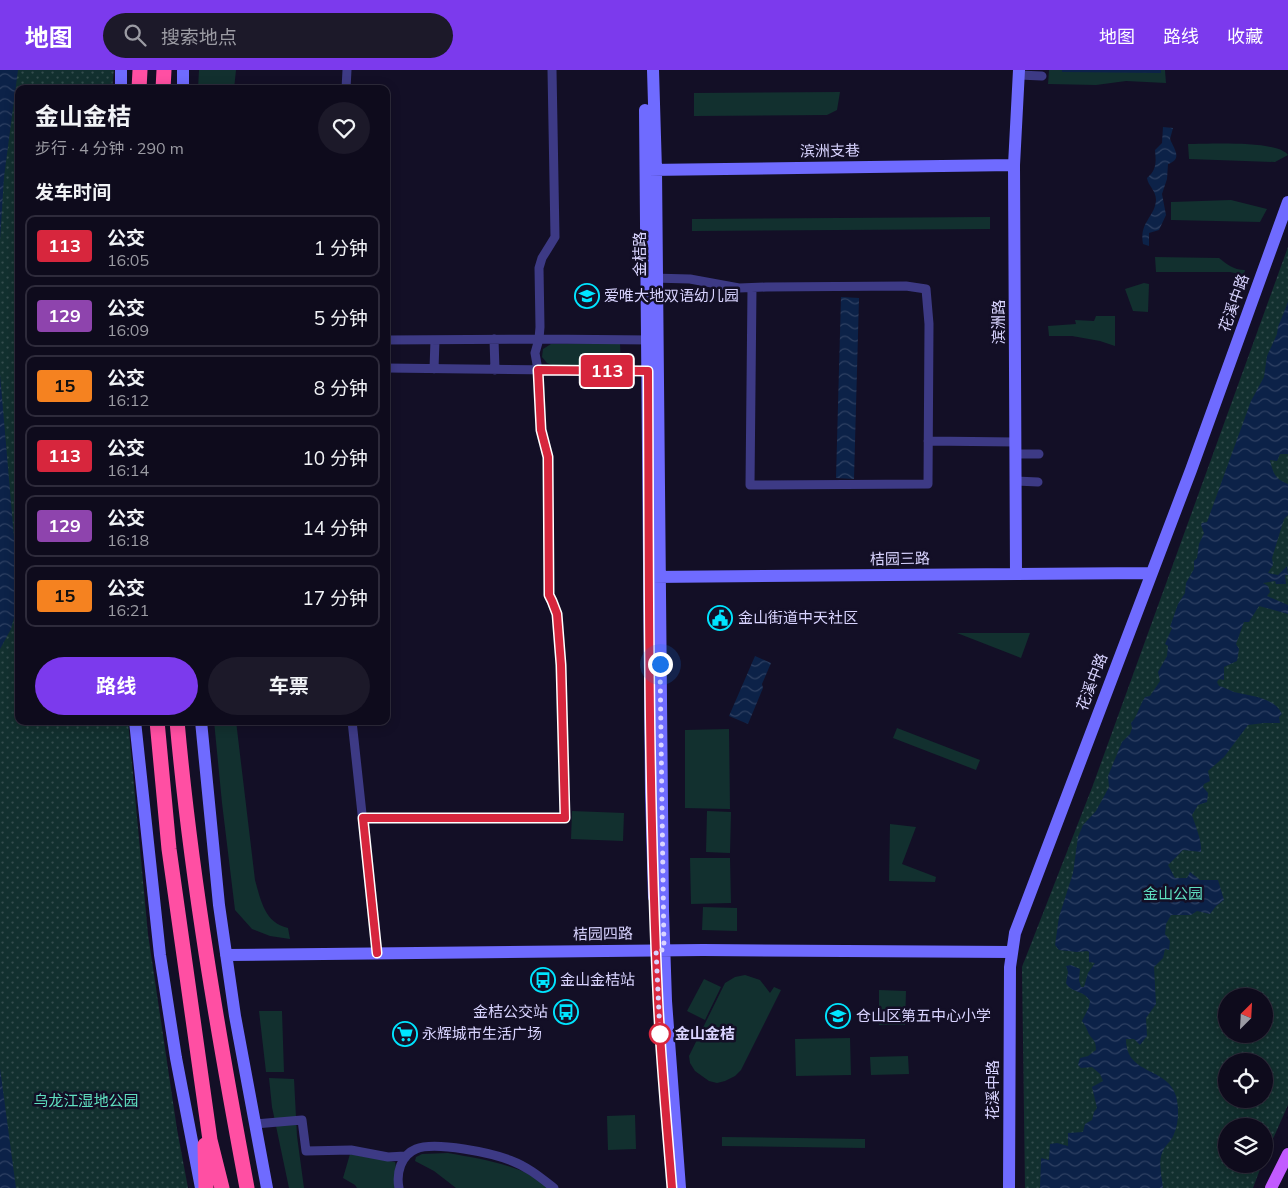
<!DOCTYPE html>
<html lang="zh">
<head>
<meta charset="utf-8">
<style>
  body { margin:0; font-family:Mulish,"Noto Sans SC",sans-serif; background:#1c1929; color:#f1f3f6; height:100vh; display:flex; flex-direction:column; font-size:19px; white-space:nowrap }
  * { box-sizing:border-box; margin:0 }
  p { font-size:16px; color:#9b9ba3 }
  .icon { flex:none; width:28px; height:28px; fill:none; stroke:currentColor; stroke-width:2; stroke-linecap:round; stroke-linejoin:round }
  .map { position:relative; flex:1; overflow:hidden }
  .drawer { position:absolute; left:15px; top:15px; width:375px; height:640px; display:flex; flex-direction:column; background:#0e0b1c; border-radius:10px; box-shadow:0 2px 12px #0003,0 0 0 1px #2e2b3b }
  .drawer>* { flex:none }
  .badge { padding:0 10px; border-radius:4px; font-size:18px; line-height:32px }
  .needle { width:32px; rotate:24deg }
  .buttons { position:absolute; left:1218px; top:918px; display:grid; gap:10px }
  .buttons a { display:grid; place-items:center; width:55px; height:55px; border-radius:50%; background:#0e0b1c; box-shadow:0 2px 12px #0003,0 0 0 1px #2e2b3b; font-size:25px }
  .you { position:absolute; width:25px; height:25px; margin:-12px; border:4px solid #fff; border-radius:50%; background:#1a73e8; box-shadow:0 0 0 8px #1a73e833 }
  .map>.badge { position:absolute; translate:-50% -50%; box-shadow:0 0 0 2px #fff }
  h2 { padding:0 20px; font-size:19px; line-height:45px }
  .round { display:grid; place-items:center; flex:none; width:52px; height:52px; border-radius:26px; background:#1c1929 }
  .overview { display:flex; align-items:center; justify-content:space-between; height:85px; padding:0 20px }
  h1 { font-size:24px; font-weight:700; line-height:38px }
  .button { display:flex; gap:10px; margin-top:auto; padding:10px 20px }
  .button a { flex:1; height:58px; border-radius:30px; background:#7c3aed; color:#fff; font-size:20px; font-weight:700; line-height:58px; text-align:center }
  .button a+a { background:#1c1929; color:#f1f3f6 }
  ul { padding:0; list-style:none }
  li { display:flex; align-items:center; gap:15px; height:62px; margin:0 10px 8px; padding:0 10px; border:2px solid #2e2b3b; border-radius:10px }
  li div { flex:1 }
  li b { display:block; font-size:19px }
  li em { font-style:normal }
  li .badge { min-width:55px; font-weight:700; text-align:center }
  header { display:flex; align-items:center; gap:30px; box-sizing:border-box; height:70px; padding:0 25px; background:#7c3aed; color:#fff }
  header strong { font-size:24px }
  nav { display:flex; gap:28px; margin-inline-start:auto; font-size:18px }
  .search { width:350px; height:45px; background:#1c1929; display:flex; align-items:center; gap:12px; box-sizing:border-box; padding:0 18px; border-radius:28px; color:#9b9ba3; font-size:19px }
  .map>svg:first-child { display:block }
  .green { fill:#12302f }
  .park { fill:url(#park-dots); fill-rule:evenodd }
  .water { fill:url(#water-waves) }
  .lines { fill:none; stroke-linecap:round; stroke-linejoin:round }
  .street { stroke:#3d3a85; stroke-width:9 }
  .secondary { stroke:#6f6bff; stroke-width:12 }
  .primary { stroke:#c25bff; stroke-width:12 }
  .highway { stroke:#ff4fa3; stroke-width:15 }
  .line-casing { stroke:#fff; stroke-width:11 }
  .line { stroke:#d7263d; stroke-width:8 }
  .walk { stroke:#d9d4ff; stroke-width:5; stroke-dasharray:0 9 }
  .stop-dot { fill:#fff; stroke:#d7263d; stroke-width:2.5 }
  .labels { text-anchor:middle; stroke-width:5; stroke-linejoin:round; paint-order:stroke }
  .street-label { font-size:15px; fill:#d9d4ff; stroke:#130f26 }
  .poi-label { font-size:15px; fill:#d9d4ff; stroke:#130f26; text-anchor:start }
  .park-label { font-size:15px; fill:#5fe0c0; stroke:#130f26 }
  .stop-label { font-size:15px; font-weight:bold; fill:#d9d4ff; stroke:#130f26; text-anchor:start }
</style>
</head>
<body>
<header>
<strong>地图</strong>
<div class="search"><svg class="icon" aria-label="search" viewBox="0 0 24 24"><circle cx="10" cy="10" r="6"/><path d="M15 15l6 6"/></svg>搜索地点</div>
<nav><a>地图</a><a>路线</a><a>收藏</a></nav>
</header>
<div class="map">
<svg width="1288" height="1118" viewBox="0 0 1288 1118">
  <defs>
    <pattern id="park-dots" width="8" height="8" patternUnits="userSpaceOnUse" patternTransform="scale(1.25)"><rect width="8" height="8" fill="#12302f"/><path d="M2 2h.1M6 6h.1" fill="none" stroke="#344d4e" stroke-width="1.8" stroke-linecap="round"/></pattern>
    <pattern id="water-waves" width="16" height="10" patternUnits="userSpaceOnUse" patternTransform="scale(1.25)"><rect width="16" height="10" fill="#0c2248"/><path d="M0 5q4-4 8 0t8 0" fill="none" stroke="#2f4163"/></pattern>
  </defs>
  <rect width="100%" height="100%" fill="#130f26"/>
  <path class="green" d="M199,0H236L234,19H198Z
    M1049,0H1165L1166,13L1126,11L1096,15L1048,14Z
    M840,22L837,40L827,45L694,46V23Z
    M1188,74C1208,74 1278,70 1288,85L1275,92L1189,89Z
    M1231,130L1267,139L1260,152L1171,150V132Z
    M990,147V159L692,161V149Z
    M1155,187L1219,188C1227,194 1233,200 1245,200L1244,205L1230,202H1156Z
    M1144,213L1149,214L1148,242L1133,241L1125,219Z
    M1096,246H1115V276L1100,271L1072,266H1049L1048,256L1076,254L1075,250L1094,251Z
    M620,273L621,296H555L547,293L542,287L543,279L551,274Z
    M957,563H1030L1021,588Z
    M214,651H236L255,810C261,831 265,853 288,858L290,869L270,866L252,859L235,840L222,733Z
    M897,658L980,690L976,700L893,668Z
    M729,659L730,739L685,738V660Z
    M572,741L624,743L623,771L571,769Z
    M707,741L731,742L730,783L706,782Z
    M890,754L916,757L902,794L936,807L935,812L889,811Z
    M690,788H730L731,833L691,834Z
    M703,837L737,838V861L702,860Z
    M745,905L760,910L770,923L774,917L781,920L741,1000L735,1006L725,1011L717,1013L709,1011L695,1001L690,993L689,986L725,913L735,907Z
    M704,909L721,917L705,950L687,941Z
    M879,920L906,921L905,955H879Z
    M259,941H282L284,1002H266Z
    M850,968L851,1005L796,1006L795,969Z
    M908,986L909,1004L871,1005L870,987Z
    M269,1008L294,1009L297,1066L304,1118H289L272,1037Z
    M635,1045L636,1079L608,1080L607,1046Z
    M722,1067L865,1069V1078L722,1076Z
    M448,1083C481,1089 524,1095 550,1118H456L434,1101L415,1091L416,1087L422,1084Z
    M350,1084L395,1092L396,1097L395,1118H357L355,1115L343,1108Z"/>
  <path class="park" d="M11,0H114L112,19H19V651H128L148,864L177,1059L188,1118H10L0,1047V82Z
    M1288,177V1035L1264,1089V1056H1226V1094H1262L1253,1118H1025L1022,897L1093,715ZM1226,926H1264V964H1226ZM1226,991H1264V1029H1226Z"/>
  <path class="water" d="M0,0H18L4,107L0,171Z
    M1062,0H1161V3L1062,2Z
    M1163,57L1173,58L1170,69C1174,79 1183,89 1168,94L1167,109L1162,124L1166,145L1159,160L1149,163V176L1143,174C1139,152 1155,147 1156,130C1156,120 1148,116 1147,108C1157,100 1156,92 1155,80L1162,73Z
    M841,227L859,228L854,409L836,408Z
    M1288,232V384H1280L1277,391L1270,390C1273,403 1275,409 1288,414V445L1284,449L1272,488L1273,495L1268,503L1278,505L1287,496L1288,505H1285L1286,514H1276L1275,511L1263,513L1268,516L1270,522L1267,526L1288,535V544L1259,536L1249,552H1244L1236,574L1239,579L1237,591L1224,597V610L1219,609L1217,612L1219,616C1224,617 1229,620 1234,622C1250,626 1274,627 1282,644L1279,647L1280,653H1264L1248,655L1224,687L1208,701L1210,711L1204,714L1203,717L1208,723L1207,732L1198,735L1192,745C1196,758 1202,770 1201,782L1183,780L1168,795L1175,808H1187L1190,802L1200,810H1218L1224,830L1216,836L1210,844L1197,841L1191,845H1171L1166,854L1165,864L1170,871L1169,880L1165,879L1163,888L1154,897L1156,934L1146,948L1147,966L1140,975L1134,969H1126C1126,1006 1167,996 1176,1026C1179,1038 1179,1053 1174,1064C1172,1071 1164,1076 1162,1083C1158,1094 1162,1107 1163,1118H1040L1041,1088L1049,1090L1050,1074L1057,1073L1068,1076V1063L1083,1062L1085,1054L1092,1050L1094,1042L1097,1038L1092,1017L1103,1011L1100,1004L1092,997L1081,998L1078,995L1080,988L1088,986L1096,980C1096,968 1091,970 1088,962C1086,957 1085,955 1082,951L1089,937L1090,931C1083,919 1072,924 1066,913L1068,902L1066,896L1071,895L1080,899L1079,910L1081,917H1084L1088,903L1095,893L1089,892V882L1087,881L1077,882L1059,880L1055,875L1059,847L1073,803L1078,767L1083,755L1096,741L1109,717L1108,706L1122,672L1130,664L1132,658L1131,653C1138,646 1139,636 1145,627L1150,626L1160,611L1158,602L1167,586L1168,576L1165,574L1172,558L1170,557L1178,534L1185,523L1186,513L1194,499V491L1197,488L1199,474L1204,463L1201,455L1202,453L1207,452L1251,331L1264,307L1267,286L1277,264L1278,257Z
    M0,304L15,479L17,522L15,544L11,559L0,579Z
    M755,586L771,593L762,614L763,618L748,654L729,646Z
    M0,998L16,1118H0Z"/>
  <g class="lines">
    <path class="street" d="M1019,5L1042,6
      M346,19L347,0
      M652,208L690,209L739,218L766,217L906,216L926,219L929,254L928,414L750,415L752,218
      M494,269L495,300
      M386,270L539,269L652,270
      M386,298L652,301
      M434,299L435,270
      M928,371L1016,372
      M1016,384H1039
      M1016,411L1038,412
      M352,651L377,883
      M363,748H565L561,595L557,544L552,531L549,525L548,387L541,361L538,300L535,283L539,269L540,257L539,198L542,188L555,167L552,0
      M255,1054L302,1050L306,1081L351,1080L388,1087L405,1086
      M399,1118C396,1103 401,1085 416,1079C435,1071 493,1083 512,1091C528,1097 541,1108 554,1118"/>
    <path class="secondary" d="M653,0L656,100L663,841L666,931L680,1118
      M121,19V0
      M183,19V0
      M645,40L651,722L654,827
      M648,100L1014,95
      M1016,504L1014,95L1019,0
      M651,507L1151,503
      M135,651L160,885L176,988L201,1118
      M201,651L219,835L235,946L267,1118
      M226,885L703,880L1011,882
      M1009,1118L1010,897L1015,863L1191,400L1288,132"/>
    <path class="primary" d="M1271,1118L1288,1084"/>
    <path class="highway" d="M139,19L140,0
      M163,19L164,0
      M157,651L169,779L210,1070L222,1118
      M177,651C191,808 218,963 247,1118
      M205,1075L206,1118"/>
  </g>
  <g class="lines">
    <defs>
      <path id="line" d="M377,883L363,748H565L561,595L557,544L552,531L549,525L548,387L541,360L538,300L648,301C649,510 648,720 658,930C661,992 667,1055 672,1118"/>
    </defs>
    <use href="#line" class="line-casing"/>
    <use href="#line" class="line"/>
    <path class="walk" d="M660,964L656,880H664L660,594"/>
  </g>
  <defs>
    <symbol id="school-ring" viewBox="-11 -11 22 22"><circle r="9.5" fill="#130f26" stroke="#00e5ff" stroke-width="1.5"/><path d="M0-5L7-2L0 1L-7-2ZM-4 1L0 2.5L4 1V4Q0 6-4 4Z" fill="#00e5ff"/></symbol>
    <symbol id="civic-ring" viewBox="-11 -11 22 22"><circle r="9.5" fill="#130f26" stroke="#00e5ff" stroke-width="1.5"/><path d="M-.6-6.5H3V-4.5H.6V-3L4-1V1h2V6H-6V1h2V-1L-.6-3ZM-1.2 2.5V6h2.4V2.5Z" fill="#00e5ff"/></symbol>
    <symbol id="bus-ring" viewBox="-11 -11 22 22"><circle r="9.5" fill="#130f26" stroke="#00e5ff" stroke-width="1.5"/><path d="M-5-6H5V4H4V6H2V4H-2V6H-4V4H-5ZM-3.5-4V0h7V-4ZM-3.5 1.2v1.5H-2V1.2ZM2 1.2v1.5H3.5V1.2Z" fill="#00e5ff"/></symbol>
    <symbol id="supermarket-ring" viewBox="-11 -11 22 22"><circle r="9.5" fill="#130f26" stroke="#00e5ff" stroke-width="1.5"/><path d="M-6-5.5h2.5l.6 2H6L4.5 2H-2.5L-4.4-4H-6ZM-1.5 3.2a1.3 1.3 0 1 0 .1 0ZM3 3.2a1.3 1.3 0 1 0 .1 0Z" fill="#00e5ff"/></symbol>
  </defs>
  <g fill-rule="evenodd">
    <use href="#school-ring" x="573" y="212" width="28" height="28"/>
    <use href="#civic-ring" x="706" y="534" width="28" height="28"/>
    <use href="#bus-ring" x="529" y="896" width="28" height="28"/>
    <use href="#bus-ring" x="552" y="928" width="28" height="28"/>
    <use href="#school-ring" x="824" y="932" width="28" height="28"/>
    <use href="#supermarket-ring" x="391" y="950" width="28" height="28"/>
  </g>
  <circle class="stop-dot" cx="660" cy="964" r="10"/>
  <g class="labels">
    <g class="street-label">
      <text transform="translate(830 81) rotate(-1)" y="5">滨洲支巷</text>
      <text transform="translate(640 184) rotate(-90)" y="5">金桔路</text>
      <text transform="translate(1234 233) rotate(-70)" y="5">花溪中路</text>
      <text transform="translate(999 252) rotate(-90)" y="5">滨洲路</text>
      <text transform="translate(900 489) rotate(-1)" y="5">桔园三路</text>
      <text transform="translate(1092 612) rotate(-69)" y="5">花溪中路</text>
      <text transform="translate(603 864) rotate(-1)" y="5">桔园四路</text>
      <text transform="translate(993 1020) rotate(-90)" y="5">花溪中路</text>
    </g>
    <g class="poi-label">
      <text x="604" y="231">爱唯大地双语幼儿园</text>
      <text x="738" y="553">金山街道中天社区</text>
      <text x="560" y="915">金山金桔站</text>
      <text x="548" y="947" text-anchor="end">金桔公交站</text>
      <text x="856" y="951">仓山区第五中心小学</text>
      <text x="422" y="969">永辉城市生活广场</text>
    </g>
    <g class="park-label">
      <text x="1173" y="829">金山公园</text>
      <text x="86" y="1036">乌龙江湿地公园</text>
    </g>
    <g class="stop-label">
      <text x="675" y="969">金山金桔</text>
    </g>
  </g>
</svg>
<div class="buttons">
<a><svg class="needle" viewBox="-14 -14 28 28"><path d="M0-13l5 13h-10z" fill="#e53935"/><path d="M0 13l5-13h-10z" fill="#9b9ba3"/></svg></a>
<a><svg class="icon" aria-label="locate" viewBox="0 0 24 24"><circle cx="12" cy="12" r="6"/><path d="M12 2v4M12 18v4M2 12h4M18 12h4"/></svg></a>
<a><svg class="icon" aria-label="layers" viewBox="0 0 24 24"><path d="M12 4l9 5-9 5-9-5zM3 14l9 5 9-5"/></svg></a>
</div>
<div class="you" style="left:660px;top:594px"></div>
<b class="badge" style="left:607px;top:301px;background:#d7263d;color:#fff">113</b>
<section class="drawer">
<div class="overview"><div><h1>金山金桔</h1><p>步行 · 4 分钟 · 290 m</p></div><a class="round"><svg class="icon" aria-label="heart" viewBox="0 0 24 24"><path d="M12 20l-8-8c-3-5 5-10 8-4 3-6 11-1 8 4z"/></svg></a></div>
<h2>发车时间</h2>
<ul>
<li><span class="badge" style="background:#d7263d;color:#fff">113</span><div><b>公交</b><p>16:05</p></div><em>1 分钟</em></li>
<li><span class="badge" style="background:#8e44ad;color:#fff">129</span><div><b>公交</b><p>16:09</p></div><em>5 分钟</em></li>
<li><span class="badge" style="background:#f58220;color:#111">15</span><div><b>公交</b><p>16:12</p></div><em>8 分钟</em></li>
<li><span class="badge" style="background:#d7263d;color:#fff">113</span><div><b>公交</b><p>16:14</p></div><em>10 分钟</em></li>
<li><span class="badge" style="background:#8e44ad;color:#fff">129</span><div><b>公交</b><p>16:18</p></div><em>14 分钟</em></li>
<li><span class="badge" style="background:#f58220;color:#111">15</span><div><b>公交</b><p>16:21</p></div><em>17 分钟</em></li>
</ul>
<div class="button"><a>路线</a><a>车票</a></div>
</section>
</div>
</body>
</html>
